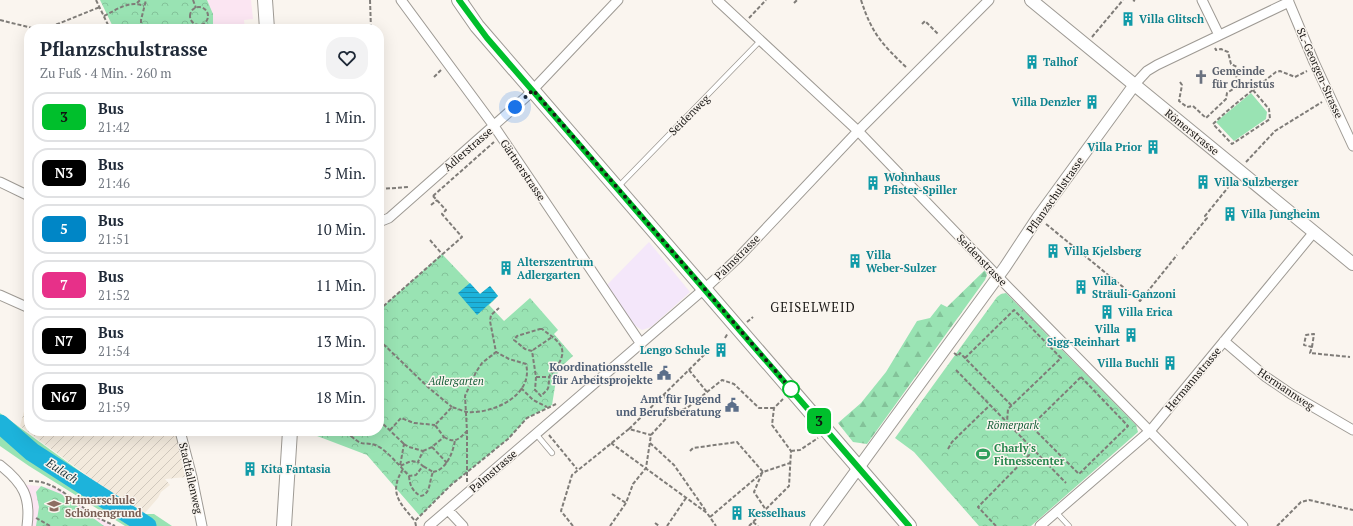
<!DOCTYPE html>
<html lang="de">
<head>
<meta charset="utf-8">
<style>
  body { margin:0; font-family:"PT Serif",serif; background:#f2f2f3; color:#1f2937; height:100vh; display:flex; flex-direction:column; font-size:15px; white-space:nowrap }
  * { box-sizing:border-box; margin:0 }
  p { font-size:13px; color:#747a83 }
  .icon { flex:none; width:22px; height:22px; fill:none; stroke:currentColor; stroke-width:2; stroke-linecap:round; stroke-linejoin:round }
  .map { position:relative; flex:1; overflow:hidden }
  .sheet { position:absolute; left:24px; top:24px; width:360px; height:412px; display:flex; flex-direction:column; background:#fff; border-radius:16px; box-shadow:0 4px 16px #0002 }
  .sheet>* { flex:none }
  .badge { padding:0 8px; border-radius:6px; font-size:14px; line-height:26px }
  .you { position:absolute; width:20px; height:20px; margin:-10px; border:3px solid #fff; border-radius:50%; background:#1a73e8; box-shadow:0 0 0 6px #1a73e833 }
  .map>.badge { position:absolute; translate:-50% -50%; box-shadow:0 0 0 2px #fff }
  .round { display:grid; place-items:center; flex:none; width:42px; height:42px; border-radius:16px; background:#f2f2f3 }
  .overview { display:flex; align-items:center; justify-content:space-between; height:68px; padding:0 16px }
  h1 { font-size:19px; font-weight:600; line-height:30px }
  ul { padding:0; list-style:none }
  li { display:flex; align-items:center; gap:12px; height:50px; margin:0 8px 6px; padding:0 8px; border:2px solid #e0e1e3; border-radius:16px }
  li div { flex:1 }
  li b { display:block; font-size:15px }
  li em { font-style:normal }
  li .badge { min-width:44px; font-weight:700; text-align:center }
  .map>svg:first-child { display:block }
  .commercial { fill:#f4e7fa }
  .industrial { fill:url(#industrial-furrows) }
  .education { fill:#fbe5f2 }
  .grass { fill:#99e3b3 }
  .forest { fill:url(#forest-firs) }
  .park { fill:url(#park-crowns) }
  .water { fill:url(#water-rules) }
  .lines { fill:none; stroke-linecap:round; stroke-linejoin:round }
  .river { stroke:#1db3db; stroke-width:19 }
  .service-casing { stroke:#9e9a94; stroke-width:6 }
  .minor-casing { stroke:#9e9a94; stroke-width:11 }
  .tertiary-casing { stroke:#9e9a94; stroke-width:13 }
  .secondary-casing { stroke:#9e9a94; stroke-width:14 }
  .primary-casing { stroke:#9e9a94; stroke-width:16 }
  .path { stroke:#7f7c78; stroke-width:2; stroke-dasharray:4 2; stroke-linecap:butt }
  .service { stroke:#fff; stroke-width:4.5 }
  .minor { stroke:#fff; stroke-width:9 }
  .tertiary { stroke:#fff; stroke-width:11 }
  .secondary { stroke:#fff; stroke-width:12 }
  .primary { stroke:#fff; stroke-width:14 }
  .line-casing { stroke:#fff; stroke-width:9 }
  .line { stroke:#00bf2c; stroke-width:6 }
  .walk { stroke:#1a1816; stroke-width:4; stroke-dasharray:0 7.2 }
  .stop-dot { fill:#fff; stroke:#00bf2c; stroke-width:2 }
  .labels { text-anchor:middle; stroke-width:3; stroke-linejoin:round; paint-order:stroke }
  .culture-label { font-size:11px; font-weight:bold; fill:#0d838f; stroke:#faf5ef; text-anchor:start }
  .worship-label { font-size:11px; font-weight:bold; fill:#5b616d; stroke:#faf5ef; text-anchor:start }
  .street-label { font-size:11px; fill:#1a1816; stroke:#faf5ef }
  .service-label { font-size:11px; font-weight:bold; fill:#4e5e75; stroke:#faf5ef; text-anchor:end }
  .park-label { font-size:11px; font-style:italic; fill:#155e38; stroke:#faf5ef }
  .leisure-label { font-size:11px; font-weight:bold; fill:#27864d; stroke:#faf5ef; text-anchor:start }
  .education-label { font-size:11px; font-weight:bold; fill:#785e54; stroke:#faf5ef; text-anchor:start }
  .water-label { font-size:12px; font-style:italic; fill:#213840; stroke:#faf5ef }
  .quarter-label { font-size:13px; letter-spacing:1px; fill:#1a1816; stroke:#faf5ef }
</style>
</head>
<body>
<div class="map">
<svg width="1353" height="526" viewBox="0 0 1353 526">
  <defs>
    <pattern id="industrial-furrows" width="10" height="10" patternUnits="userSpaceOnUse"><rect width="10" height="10" fill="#f3eadd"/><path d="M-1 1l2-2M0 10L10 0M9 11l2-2" fill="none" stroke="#d0c8bd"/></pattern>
    <pattern id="forest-firs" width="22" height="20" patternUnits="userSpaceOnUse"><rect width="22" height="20" fill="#99e3b3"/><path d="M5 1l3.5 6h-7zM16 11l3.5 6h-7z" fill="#83c299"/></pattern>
    <pattern id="park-crowns" width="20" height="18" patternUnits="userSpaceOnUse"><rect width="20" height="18" fill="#99e3b3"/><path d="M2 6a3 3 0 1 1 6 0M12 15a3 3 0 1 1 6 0" fill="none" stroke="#83c299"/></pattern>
    <pattern id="water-rules" width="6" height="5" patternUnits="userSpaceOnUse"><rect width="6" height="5" fill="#1db3db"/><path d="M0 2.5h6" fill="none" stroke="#1991b1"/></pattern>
  </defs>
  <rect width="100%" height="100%" fill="#faf5ef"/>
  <path class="commercial" d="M649,242L690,292L651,327L642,330L634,325L607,285Z"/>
  <path class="industrial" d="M29,393V431H176L187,477L165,479L170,485L161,492L158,498L144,514L100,485L20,426Z"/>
  <path class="education" d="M207,0H251L253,19L244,20L245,29H213Z
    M20,484L55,488L62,491L93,515L115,526H27Z"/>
  <path class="grass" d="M1251,93L1267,112L1266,119L1234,141L1216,122Z
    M0,413L100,486L144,514H154L172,526H125L29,466L0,446Z"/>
  <path class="forest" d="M985,270L987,275L985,280L867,444L853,442L838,423L861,403L886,372L917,321L930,318L941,304L947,307Z"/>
  <path class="park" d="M100,0H207L213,14V29H114Z
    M442,254L480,294L490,286L498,296L489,305L504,321L530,298L558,330L554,334L573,356L563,365L557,374L552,405L527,418L508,439L451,485L420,516L367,455L304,431H379V310Z
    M1006,293L1136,425L1138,432L1031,526H979L914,452L895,438L997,297L1001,294Z
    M41,486L61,494L104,526H36L39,507L36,492Z"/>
  <path class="water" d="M470,283L480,294L490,286L498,296L477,315L458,293Z"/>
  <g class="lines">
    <path class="river" d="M0,424L32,452L147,526"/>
    <defs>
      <path id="service" d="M618,187L760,41
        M536,434L552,453
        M1056,512L1069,526"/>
      <path id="minor" d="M401,0L494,126L641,344
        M717,0L858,131L1009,288L1243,526
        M1202,0L1219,35
        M1288,0L1314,62L1353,146
        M1135,84L1147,71L1157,65L1289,2
        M0,182L29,196
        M379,222L389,218L526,97L618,0
        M0,295L29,308
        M1224,341L1266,377L1291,394L1353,430
        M180,431L192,477L202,526
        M0,465C23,483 31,497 27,526
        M448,510L463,526
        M429,526L711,283L738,258L858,131L989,0
        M1040,526L1150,431L1314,232"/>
      <path id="tertiary" d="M816,526L1005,267L1038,217L1135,84"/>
      <path id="secondary" d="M1031,0L1353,264"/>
      <path id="primary" d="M265,0L267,29
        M459,0L477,26L909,526
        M284,526L290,431"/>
    </defs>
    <use href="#service" class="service-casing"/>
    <use href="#minor" class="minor-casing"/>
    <use href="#tertiary" class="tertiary-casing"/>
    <use href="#secondary" class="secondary-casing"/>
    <use href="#primary" class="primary-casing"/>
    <path class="path" d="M96,0L110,29
      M193,0L196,8
      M370,0L371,29
      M861,0C872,34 882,44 907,68
      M1133,0L1135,1
      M137,3L140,0
      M794,3L797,0
      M190 16a9 9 0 1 1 18 0a9 9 0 1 1-18 0Z
      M104,16C118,9 129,0 144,6
      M749,18L766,0
      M0,20L36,29
      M922,24L925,21L939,35
      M45,29L100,7
      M141,29V20L146,0
      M1092,37L1123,0
      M434,77L441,70
      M1180,82L1182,85L1179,101L1187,107L1193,106L1206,118L1226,99L1227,93L1236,87V77L1239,71L1237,67L1231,64L1228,52L1221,49L1216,50L1215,48
      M1253,90L1269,109L1270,119L1232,144L1213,124C1233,105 1254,89 1276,72L1280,71L1295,77L1307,71
      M1246,162L1275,131L1322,102
      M379,181L381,211
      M380,189L409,187
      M433,196L494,142
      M431,205L437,200
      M1046,224L1140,301L1177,255
      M430,240L442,254
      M1182,249L1207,218L1205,216L1234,180
      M379,310L462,237L442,214L446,210L433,196
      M747,322L753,317
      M540,329H542C555,339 569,346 559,363C557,367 553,371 550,375C548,380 550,386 547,390L541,396L535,390L536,377L532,351L525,349L514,340L517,336Z
      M725,338L728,333
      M379,340L429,388L452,407
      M1312,347L1314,334L1306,335L1304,345L1312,347L1310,353L1350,357
      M533,350L552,337
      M954,353L958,356L960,353L1012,406
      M965,358L1014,310L1061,358L1008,409L1007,422
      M689,370L707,392
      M956,370L1066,483
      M536,377H549
      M1081,377L1128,426L1079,474L1031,426Z
      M521,388L533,400L547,407
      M664,395L671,413
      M379,420L404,444
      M629,429L708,351
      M390,430L401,418L414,423L435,425
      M346,431L351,436L357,431
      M1015,431L1027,429L1031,426
      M549,435L577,469
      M351,436C365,448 362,441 375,445C384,448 393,459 400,466L411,461L418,462
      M444,437C455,444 459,439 467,431
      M611,443L707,513L716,526
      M650,443L674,465L706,511
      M404,444L409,447L423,451L418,462L423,466L416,475L409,476L400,466Z
      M432,447L447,463
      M948,449L952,442L990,405
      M423,451L432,447L444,437L435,425L452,407C456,408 462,411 467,412C492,414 534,396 526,364L509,359L496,352
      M690,451L693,448L737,442L763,472L790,463
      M791,451L800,450L818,438
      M403,469C388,493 400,503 415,521
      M433,472C446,470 453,453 455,440
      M762,473L754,492L766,510
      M409,476C410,486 412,490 420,496C431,495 429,481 433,472L423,466
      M29,481C55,480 73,501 92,514C99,519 107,522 115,526
      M467,482V431L465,396L476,372L482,363L496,352L490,321L491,315L499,308
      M612,494L626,503
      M710,517L763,472
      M36,518L50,526
      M753,522L758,526
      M655,523L659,526
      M416,526L415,521L451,485L508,439L527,418L556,404
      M573,526L561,511L572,475L629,429L651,435
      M610,526L626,503L633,484L646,468L651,435L671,413L687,408L722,380L734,384L759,408H774
      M667,526L686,498
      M749,526L789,486L791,451L772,425L774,408L783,399
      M996,526L978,507L1034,450
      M1277,526L1301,502L1309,500L1353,510"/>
    <use href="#service" class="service"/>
    <use href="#minor" class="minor"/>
    <use href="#tertiary" class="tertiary"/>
    <use href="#secondary" class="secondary"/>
    <use href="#primary" class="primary"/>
  </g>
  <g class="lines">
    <defs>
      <path id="line" d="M459,0L487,38L909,526"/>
    </defs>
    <use href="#line" class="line-casing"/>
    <use href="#line" class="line"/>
    <path class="walk" d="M515,107L533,90L791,389"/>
  </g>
  <defs>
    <symbol id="building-bare" viewBox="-9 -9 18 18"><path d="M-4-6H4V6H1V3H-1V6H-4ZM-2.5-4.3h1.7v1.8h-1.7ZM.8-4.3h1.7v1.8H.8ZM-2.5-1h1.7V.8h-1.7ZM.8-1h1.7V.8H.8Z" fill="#0f9aa8" stroke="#faf5ef" stroke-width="2.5" paint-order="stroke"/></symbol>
    <symbol id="church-bare" viewBox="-9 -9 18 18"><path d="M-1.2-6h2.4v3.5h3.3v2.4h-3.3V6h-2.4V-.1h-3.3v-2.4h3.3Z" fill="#6b7280" stroke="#faf5ef" stroke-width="2.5" paint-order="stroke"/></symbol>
    <symbol id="civic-bare" viewBox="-9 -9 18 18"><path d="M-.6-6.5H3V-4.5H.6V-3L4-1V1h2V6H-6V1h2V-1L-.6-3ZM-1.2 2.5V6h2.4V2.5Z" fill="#5c6f8a" stroke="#faf5ef" stroke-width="2.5" paint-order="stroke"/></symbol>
    <symbol id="stadium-bare" viewBox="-9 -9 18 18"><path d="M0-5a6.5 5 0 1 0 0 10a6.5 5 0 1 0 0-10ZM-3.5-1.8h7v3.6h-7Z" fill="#2e9e5b" stroke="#faf5ef" stroke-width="2.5" paint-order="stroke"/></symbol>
    <symbol id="school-bare" viewBox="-9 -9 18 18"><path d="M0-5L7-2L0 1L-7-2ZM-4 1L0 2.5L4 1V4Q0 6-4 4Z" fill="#8d6e63" stroke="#faf5ef" stroke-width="2.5" paint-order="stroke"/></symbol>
  </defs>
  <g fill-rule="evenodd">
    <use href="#building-bare" x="1118" y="9" width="20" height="20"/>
    <use href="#building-bare" x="1022" y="52" width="20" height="20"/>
    <use href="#church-bare" x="1191" y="67" width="20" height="20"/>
    <use href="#building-bare" x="1082" y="92" width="20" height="20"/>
    <use href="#building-bare" x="1143" y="137" width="20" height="20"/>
    <use href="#building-bare" x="1193" y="172" width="20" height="20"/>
    <use href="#building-bare" x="863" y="173" width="20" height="20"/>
    <use href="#building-bare" x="1220" y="204" width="20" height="20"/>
    <use href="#building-bare" x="1043" y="241" width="20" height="20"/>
    <use href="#building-bare" x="845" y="251" width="20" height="20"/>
    <use href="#building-bare" x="496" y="258" width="20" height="20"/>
    <use href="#building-bare" x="1071" y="277" width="20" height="20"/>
    <use href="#building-bare" x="1097" y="302" width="20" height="20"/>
    <use href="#building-bare" x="1121" y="325" width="20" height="20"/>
    <use href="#building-bare" x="711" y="340" width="20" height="20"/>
    <use href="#building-bare" x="1160" y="353" width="20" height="20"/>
    <use href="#civic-bare" x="654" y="363" width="20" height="20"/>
    <use href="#civic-bare" x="722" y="395" width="20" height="20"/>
    <use href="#stadium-bare" x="973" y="444" width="20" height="20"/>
    <use href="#building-bare" x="240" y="459" width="20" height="20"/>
    <use href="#school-bare" x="44" y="496" width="20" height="20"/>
    <use href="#building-bare" x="727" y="503" width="20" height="20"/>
  </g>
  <circle class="stop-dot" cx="791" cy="389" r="8"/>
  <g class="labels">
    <g class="culture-label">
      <text x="1139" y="23">Villa Glitsch</text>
      <text x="1043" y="66">Talhof</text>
      <text x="1081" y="106" text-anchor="end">Villa Denzler</text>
      <text x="1142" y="151" text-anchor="end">Villa Prior</text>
      <text x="884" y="181">Wohnhaus<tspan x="884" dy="13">Pfister-Spiller</tspan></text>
      <text x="1214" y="186">Villa Sulzberger</text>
      <text x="1241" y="218">Villa Jungheim</text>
      <text x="1064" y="255">Villa Kjelsberg</text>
      <text x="866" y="259">Villa<tspan x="866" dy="13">Weber-Sulzer</tspan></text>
      <text x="517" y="266">Alterszentrum<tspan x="517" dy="13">Adlergarten</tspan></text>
      <text x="1092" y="285">Villa<tspan x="1092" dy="13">Sträuli-Ganzoni</tspan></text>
      <text x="1118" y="316">Villa Erica</text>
      <text x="1120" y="333" text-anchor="end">Villa<tspan x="1120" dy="13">Sigg-Reinhart</tspan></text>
      <text x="710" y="354" text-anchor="end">Lengo Schule</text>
      <text x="1159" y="367" text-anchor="end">Villa Buchli</text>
      <text x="261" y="473">Kita Fantasia</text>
      <text x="748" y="517">Kesselhaus</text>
    </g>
    <g class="worship-label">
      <text x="1212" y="75">Gemeinde<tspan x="1212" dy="13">für Christus</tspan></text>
    </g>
    <g class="street-label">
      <text transform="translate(1320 73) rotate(66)" y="4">St.-Georgen-Strasse</text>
      <text transform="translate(689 115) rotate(-45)" y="4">Seidenweg</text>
      <text transform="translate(1192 132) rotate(39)" y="4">Römerstrasse</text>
      <text transform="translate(468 149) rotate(-41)" y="4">Adlerstrasse</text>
      <text transform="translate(523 170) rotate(56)" y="4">Gärtnerstrasse</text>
      <text transform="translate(1055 195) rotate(-55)" y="4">Pflanzschulstrasse</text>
      <text transform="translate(737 257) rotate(-45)" y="4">Palmstrasse</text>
      <text transform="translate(982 260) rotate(46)" y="4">Seidenstrasse</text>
      <text transform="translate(1193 379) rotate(-50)" y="4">Hermannstrasse</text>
      <text transform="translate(1286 389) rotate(34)" y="4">Hermannweg</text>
      <text transform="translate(493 471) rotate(-41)" y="4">Palmstrasse</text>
      <text transform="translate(191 478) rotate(77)" y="4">Stadtfallenweg</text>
    </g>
    <g class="service-label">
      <text x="653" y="371">Koordinationsstelle<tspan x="653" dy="13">für Arbeitsprojekte</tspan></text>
      <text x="721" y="403">Amt für Jugend<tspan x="721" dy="13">und Berufsberatung</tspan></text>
    </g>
    <g class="park-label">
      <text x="456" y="385">Adlergarten</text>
      <text x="1013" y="429">Römerpark</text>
    </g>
    <g class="leisure-label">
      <text x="994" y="452">Charly's<tspan x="994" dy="13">Fitnesscenter</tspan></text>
    </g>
    <g class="education-label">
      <text x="65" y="504">Primarschule<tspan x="65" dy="13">Schönengrund</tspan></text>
    </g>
    <g class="water-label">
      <text transform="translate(62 471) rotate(33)" y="4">Eulach</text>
    </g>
    <g class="quarter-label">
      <text x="813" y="312">GEISELWEID</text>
    </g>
  </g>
</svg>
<div class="you" style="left:515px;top:107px"></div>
<b class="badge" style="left:819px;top:421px;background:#00bf2c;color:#111">3</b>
<section class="sheet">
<div class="overview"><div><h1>Pflanzschulstrasse</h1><p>Zu Fuß · 4 Min. · 260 m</p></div><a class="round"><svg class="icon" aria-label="heart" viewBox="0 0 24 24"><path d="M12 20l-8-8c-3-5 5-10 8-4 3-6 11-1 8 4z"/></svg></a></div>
<ul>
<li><span class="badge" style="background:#00bf2c;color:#111">3</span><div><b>Bus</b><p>21:42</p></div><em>1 Min.</em></li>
<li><span class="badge" style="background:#000;color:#fff">N3</span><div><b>Bus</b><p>21:46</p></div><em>5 Min.</em></li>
<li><span class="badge" style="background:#0086c6;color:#fff">5</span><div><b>Bus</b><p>21:51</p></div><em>10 Min.</em></li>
<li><span class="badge" style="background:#e73089;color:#fff">7</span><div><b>Bus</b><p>21:52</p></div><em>11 Min.</em></li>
<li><span class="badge" style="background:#000;color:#fff">N7</span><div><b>Bus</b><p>21:54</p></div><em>13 Min.</em></li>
<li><span class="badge" style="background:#000;color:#fff">N67</span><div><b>Bus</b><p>21:59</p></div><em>18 Min.</em></li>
</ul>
</section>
</div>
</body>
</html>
